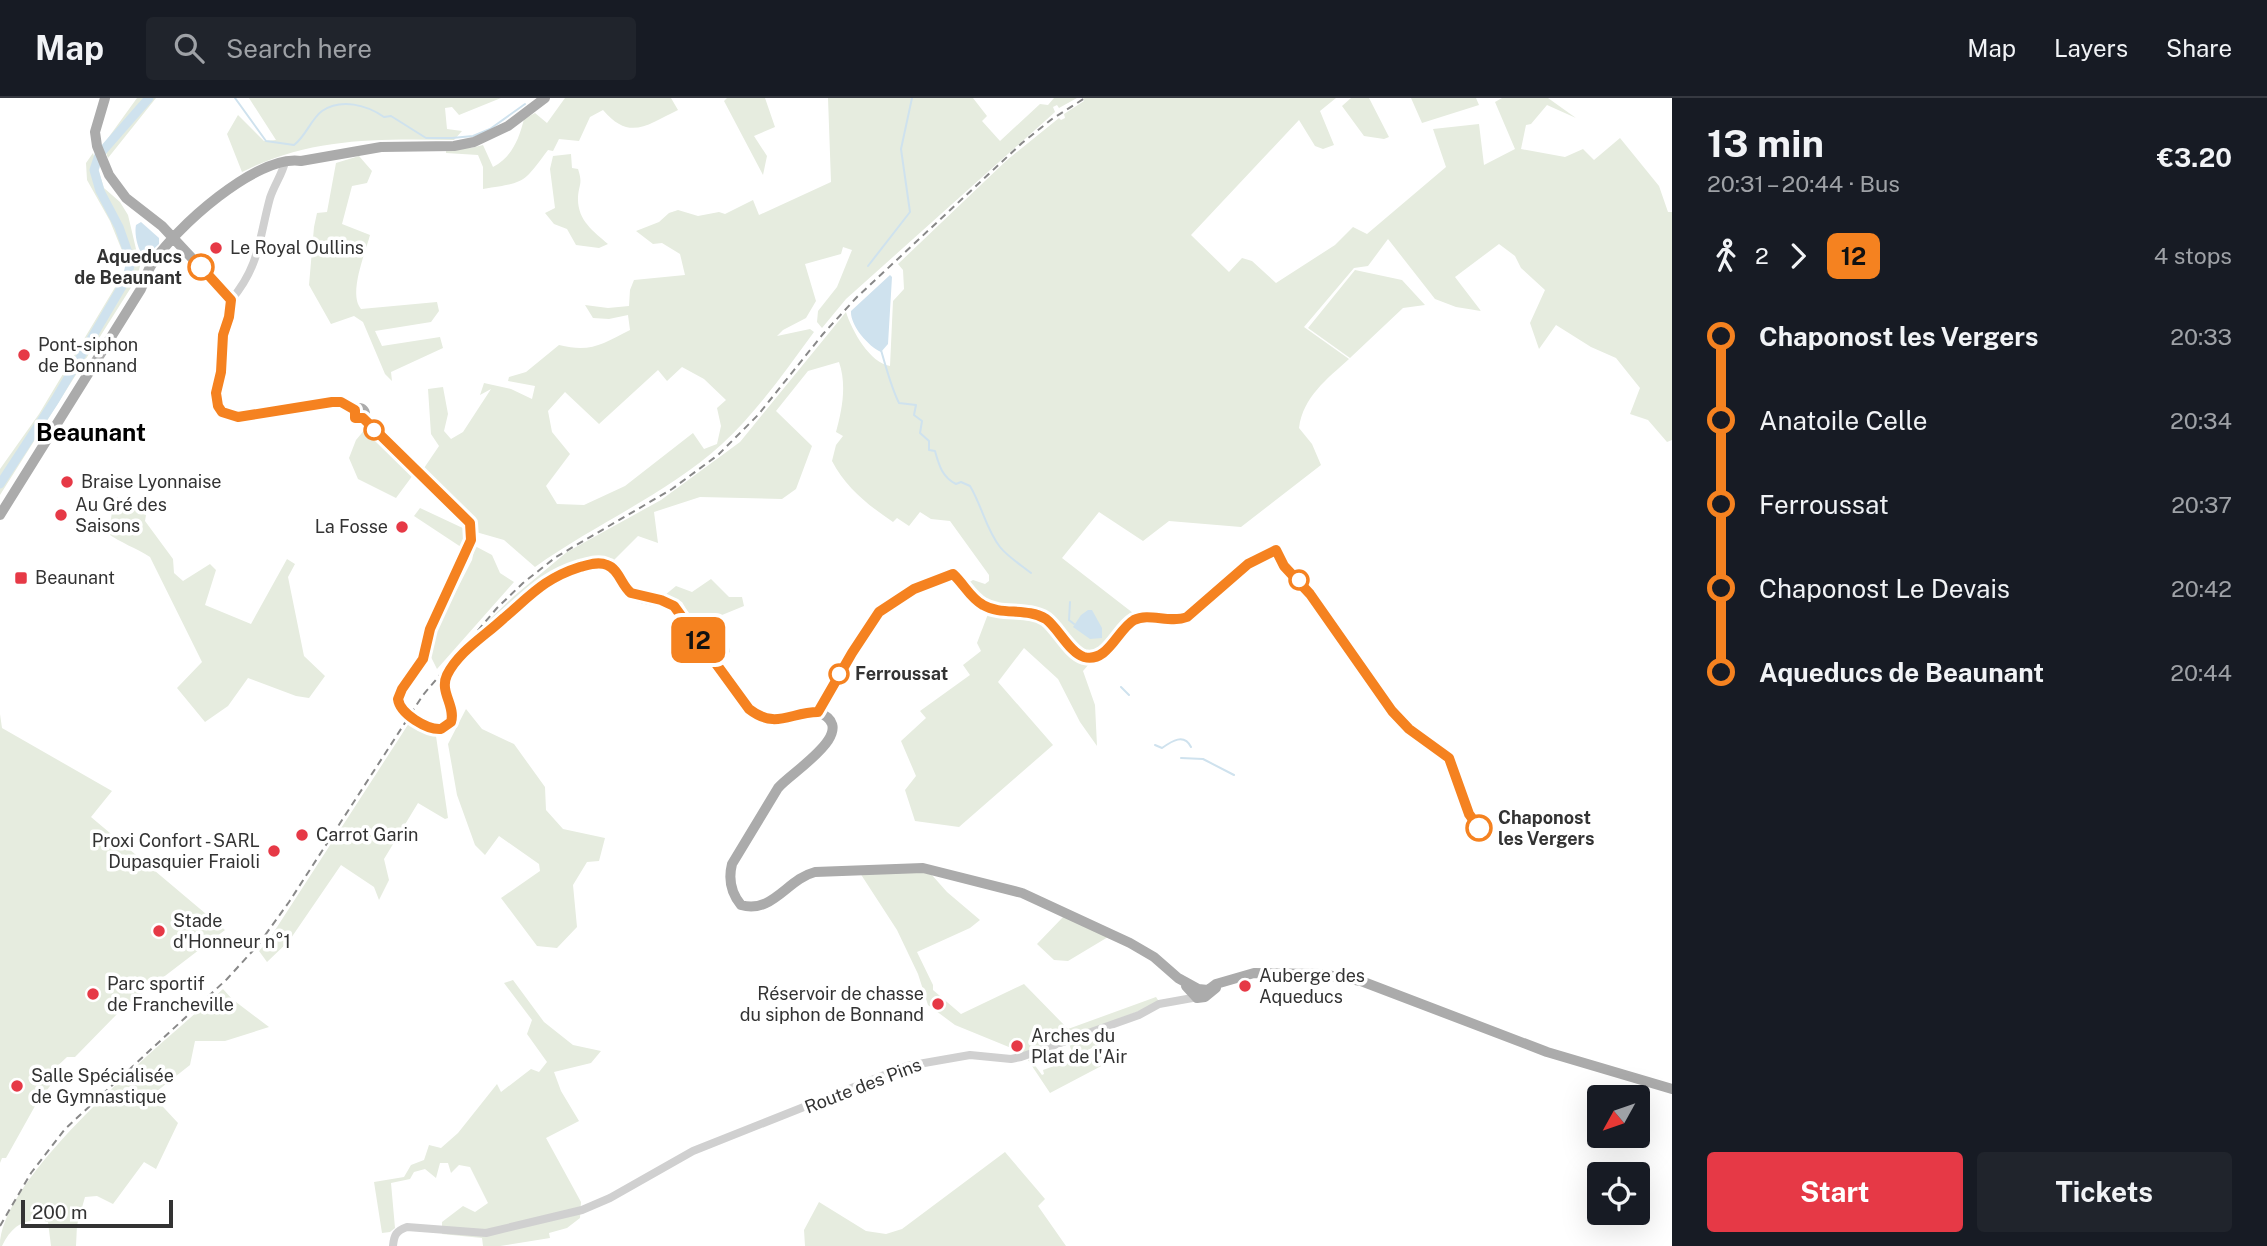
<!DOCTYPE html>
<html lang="en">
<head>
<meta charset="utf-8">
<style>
  body { margin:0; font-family:"Public Sans",sans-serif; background:#20242c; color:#f1f3f6; height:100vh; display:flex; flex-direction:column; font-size:26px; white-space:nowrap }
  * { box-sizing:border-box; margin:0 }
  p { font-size:23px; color:#9ea1a6 }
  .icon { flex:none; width:38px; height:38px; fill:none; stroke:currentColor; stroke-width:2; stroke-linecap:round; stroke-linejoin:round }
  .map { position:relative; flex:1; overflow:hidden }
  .sheet { display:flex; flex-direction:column; background:#171b24; width:595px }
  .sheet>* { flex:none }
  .badge { padding:0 14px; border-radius:10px; font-size:24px; line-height:46px }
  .needle { width:46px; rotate:230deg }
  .buttons { position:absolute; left:1587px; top:987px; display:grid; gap:14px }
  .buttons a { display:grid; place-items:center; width:63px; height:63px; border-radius:7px; background:#171b24; box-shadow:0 7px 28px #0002; font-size:35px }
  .scale { position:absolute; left:21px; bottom:18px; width:152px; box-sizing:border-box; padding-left:7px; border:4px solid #333; border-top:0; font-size:19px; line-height:24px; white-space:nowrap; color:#333; -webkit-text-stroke:5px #fff; paint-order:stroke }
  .map>.badge { position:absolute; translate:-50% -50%; box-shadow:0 0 0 4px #fff }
  .legs { display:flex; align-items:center; gap:10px; height:77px; padding:0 35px; font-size:23px }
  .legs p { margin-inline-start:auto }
  .head { display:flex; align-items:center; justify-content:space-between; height:119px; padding:0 35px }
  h1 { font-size:38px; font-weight:700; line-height:52px }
  .button { display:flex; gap:14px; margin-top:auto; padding:14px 35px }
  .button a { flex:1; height:80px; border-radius:7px; background:#e63946; color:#fff; font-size:28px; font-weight:700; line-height:80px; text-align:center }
  .button a+a { background:#20242c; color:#f1f3f6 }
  ul { padding:0 35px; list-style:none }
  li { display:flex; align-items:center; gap:24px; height:84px; font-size:26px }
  li i { display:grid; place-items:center; width:10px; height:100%; margin:0 9px; background:currentColor }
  li i::after { content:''; width:18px; height:18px; margin:-9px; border:5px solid; border-radius:50%; background:#171b24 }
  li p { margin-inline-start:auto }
  li:first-child i { background:linear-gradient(#0000 50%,currentColor 0) }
  li:last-child i { background:linear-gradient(currentColor 50%,#0000 0) }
  header { display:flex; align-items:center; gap:42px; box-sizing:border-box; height:98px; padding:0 35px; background:#171b24; border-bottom:2px solid #363941 }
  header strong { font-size:33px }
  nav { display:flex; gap:38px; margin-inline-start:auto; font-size:24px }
  .search { width:490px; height:63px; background:#20242c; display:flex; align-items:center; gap:18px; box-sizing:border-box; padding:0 24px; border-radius:7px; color:#9ea1a6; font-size:26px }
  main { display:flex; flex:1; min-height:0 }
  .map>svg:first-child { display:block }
  .green { fill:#e6ecdf; fill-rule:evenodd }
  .water { fill:#cfe2ee }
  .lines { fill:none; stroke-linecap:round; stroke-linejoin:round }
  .stream { stroke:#cfe2ee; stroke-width:2 }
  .river { stroke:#cfe2ee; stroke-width:9 }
  .minor { stroke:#d0d0d0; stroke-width:8 }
  .major { stroke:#ababab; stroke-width:10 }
  .rail { stroke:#888; stroke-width:2; stroke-dasharray:7 5; stroke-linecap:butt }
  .line-1-casing { stroke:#fff; stroke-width:16 }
  .line-1 { stroke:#f58220; stroke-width:10 }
  .poi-dot { fill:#e63946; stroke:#fff; stroke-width:2.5 }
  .stop-1-dot { fill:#fff; stroke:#f58220; stroke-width:3.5 }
  .labels { text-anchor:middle; stroke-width:7; stroke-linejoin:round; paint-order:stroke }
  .poi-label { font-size:18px; fill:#333; stroke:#fff; text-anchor:start }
  .stop-label { font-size:18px; font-weight:bold; fill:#333; stroke:#fff; text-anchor:start }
  .street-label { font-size:18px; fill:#333; stroke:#fff }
  .district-label { font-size:24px; font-weight:bold; fill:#000; stroke:#fff }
</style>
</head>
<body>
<header>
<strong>Map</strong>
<div class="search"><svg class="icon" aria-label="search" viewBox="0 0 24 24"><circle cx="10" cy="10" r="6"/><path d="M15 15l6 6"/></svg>Search here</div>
<nav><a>Map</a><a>Layers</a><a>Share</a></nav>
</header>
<main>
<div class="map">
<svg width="1672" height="1148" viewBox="0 0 1672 1148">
  <rect width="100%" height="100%" fill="#fff"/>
  <path class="green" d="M137,0H156L108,60L103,47Z
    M249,0H501L459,17L452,9L445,10L447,31L462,33L454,42C378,41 312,39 242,74L227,36L238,17L264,43L276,42Z
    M565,0H671L678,12C648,26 630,44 603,12L590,19L579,43L559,41L553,53L548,52C522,87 525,84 483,91V69L478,57L446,55V51L471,50L483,47L493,69C512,59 519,41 524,21L535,15L547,25Z
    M727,0H765L775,29L754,38L767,58L763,77L724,3Z
    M828,0H973L987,18L982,23L1000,43L1040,6L1048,7L1054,0H1077L1059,10L1057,7L1053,9L1055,14L846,201L822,230L817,224L818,213L837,189L852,152L843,149L841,156L805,166L816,203L806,220L783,232L777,238L810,231L814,234C785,273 758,313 722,346C667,396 595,426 535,469L504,442L476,434L477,428L460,408L422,373L439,348L431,336L428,291L443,289L448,316L444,333L451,341L463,334L491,291L480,297L484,285L511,291L532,301L535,288L508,283L509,279L526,274L559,247C591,255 602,246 630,232L628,217L609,221L593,220L585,207L608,210L629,208L630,192L634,182L685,177L680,156L662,145L653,146L636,133L659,124L669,115L678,112L698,118L719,114L725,116L753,102L759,117L831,84ZM682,269L704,281L726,302L717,310L721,328L717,346L704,351L693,335L625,388L584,407L557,406L546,388L570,356L552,334L548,313L565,294L599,326L658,272L667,283Z
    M1083,0H1336L1320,13L1334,47L1323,51L1315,48L1299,22L1191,137L1229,174L1242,160L1252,163L1276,185L1335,147L1353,129L1367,136L1446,69L1433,31L1479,26L1484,67L1515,51L1495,4L1502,0H1548L1576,20L1547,7L1531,26L1526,27L1521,51L1565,59L1583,51L1594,62L1620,40L1659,88L1668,114H1672V342L1667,344L1648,322L1630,316L1640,290L1616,260L1591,249L1556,227L1539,251L1530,225L1545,192L1521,170L1515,158L1499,146L1455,179L1481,213L1456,209L1435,201L1388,141L1368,168L1354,170L1304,229L1349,261C1327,281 1303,299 1299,330L1312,346L1321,367L1241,429L1169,423L1143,443L1099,414L1062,460L1133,515L1083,573L1095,607L1097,648L1080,624L1058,581L1024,550L998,584L1053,647L959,729L915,723L905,692L916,678L901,643L926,620L920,613L970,577L963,567L981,553L977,545L988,516L968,485L973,482L985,486L989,483V477L950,423L931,421L920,414L909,428L897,420L893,424C868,407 846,390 832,363L836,347L843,338L836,334C842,312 847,287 839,264L808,273L776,313L812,348L796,391L782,401L700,399L654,414L658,445L638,438L614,462C584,458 545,475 523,495C510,508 498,521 483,532L489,522L514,498L567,454L661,402L740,344L846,214C852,233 870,265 890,268L893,203L904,191L903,172L898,166L1007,62L1059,20L1061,22L1065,20L1064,16L1084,3Z
    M1351,0H1369L1389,39L1384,41L1364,38L1342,8Z
    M1411,0H1476L1479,7L1422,25Z
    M93,55L104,90L120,104L128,117L140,168L137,180L0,397V371L39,316L126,171L125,160L110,123L87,82L86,65Z
    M571,56L572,70L578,71C583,86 579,86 578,99C577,122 593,133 608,146L599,150L576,147L567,131L554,126L545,115L555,110L550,71L553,58Z
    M359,58L372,73L367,85L352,88L342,126L370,137C365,156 348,196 361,211L437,204L439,213L431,224L375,233L382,248L440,239L443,250L391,274L392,283L385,276L363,224L354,218L331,226L309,187L314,129L317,115L327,114L336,65Z
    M1355,172L1402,182L1425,207L1403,210L1350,260L1308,230Z
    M366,330L413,377L396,400L358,381L349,360L356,342Z
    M117,399L146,417L145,423L173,461L174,475L183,483L210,466L216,472L205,507L251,526L287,461L295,466L288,479L304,558L325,578L309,600L296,598L248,580L228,608L205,624L177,590L202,564L150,459C136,450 121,445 107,435C113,422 110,411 117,399Z
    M420,410L467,432L464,451L414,418Z
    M475,448L492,457L500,475L514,484L437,571L431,559L437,530L472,462Z
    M711,481L729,499H742L744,508L722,517L730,554L720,560L703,540L682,504L665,497L676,488L692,494Z
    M466,611L482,631L514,646L545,689L546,712L563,731L605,740L599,763L587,764L573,787L577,829L557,850L537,848L501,800L540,773L539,766L499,738L485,757L475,747L457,697L448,646Z
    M0,616L2,630L112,693L91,719L225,832L127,907L121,906L118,909L119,914L75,959H67L50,975L56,980L35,1008L6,1060H2L0,1065Z
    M411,622L425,634L436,638L448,720L445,721L418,705L384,761L389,782L379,802L374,789L341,767L289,843L267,864L259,853L268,843Z
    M922,774L931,776L947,794L980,822L970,830L917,854L933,887V892L961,916L1024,886L1068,931L1156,899L1160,905L1026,956L955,927L928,907L918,876L897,832L860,775Z
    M1064,818L1108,839L1068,863L1054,862L1037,846Z
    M513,882L544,924L573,947L601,953L591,965L554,974L561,993L579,1023L546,1040L581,1104L580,1120L567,1130L549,1135L550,1140L500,1148H483L482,1140L442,1136V1124L463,1108L475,1114L488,1105L470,1069L459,1067L451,1075L448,1065H440L436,1080L425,1071L414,1074L410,1081L391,1085L395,1130L390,1134L382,1135L374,1084L404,1079L411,1067L424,1062L429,1047L441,1050L458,1035L497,986L501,994L531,971L539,974L547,964L527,936L532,922L504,885Z
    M223,891L232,901L269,929L225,943H195L190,967L152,997L178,1025L156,1071L144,1064L113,1106L97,1098L85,1099L77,1127L76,1148H51L48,1124C26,1119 12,1127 2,1148H0C0,1076 169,940 223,891Z
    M1088,939L1093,940L1107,965L1050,995L1028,962H1031L1042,977L1044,976L1043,972L1076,960L1077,963L1095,957L1092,950L1073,958L1069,945Z
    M1005,1054L1045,1101L1038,1108L1066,1148H805L804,1132L819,1104L866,1133L886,1136L902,1131Z"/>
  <path class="water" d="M141,124L159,140V146L145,159C138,154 134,136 136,127Z
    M890,177L892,179L888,246L881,254C868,248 850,227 851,213Z
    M1088,512H1092L1102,530V540L1090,541L1073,529L1081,517Z"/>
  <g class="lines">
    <path class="stream" d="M235,0L266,43L294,47C306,38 311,21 322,13C341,0 367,7 384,19L391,18L426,40H452L473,38L490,31L525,6
      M868,168L910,114L901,51L912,0
      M881,252C886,269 891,289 899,305L916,307L914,317L922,323L920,335L929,343V352L935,353C939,367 942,379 956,386L961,384L970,388C982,408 986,431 1000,449C1008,459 1021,467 1031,475
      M1070,504L1069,522L1074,526
      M1121,589L1129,597
      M1155,647L1162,650C1172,643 1184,635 1191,649
      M1181,660L1203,661L1234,677"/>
    <path class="river" d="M0,386L55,302L127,180L131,163L119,129L100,93L94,72L99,57L149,0"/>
    <path class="minor" d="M231,202C260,168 259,140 270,100C274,87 282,77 285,64
      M393,1148C394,1137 396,1133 407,1129L486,1135L582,1112L610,1100L693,1053L907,968L970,957L1011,961L1021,959L1139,917L1159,906L1198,899"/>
    <path class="major" d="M105,0L95,34L97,48L109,77L126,100L162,128L231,202L229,219L223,238L221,274L216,301L222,314L238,319L332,304H341L355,312
      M353 316a6 6 0 1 1 12 0a6 6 0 1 1-12 0Z
      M363,320L465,419C474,431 471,441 466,454L431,531L423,561L399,599C398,615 425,630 439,632L451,624C456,608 439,594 447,578C458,554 484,538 504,521C531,498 542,482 578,470C586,467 596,464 604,466C618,469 619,486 628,494C640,503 660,502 674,508L742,601L756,616L768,621L780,622L818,614C863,632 791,674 778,690L732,766C728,782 731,795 741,807C773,816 787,781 815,774L923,770L1022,795L1130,845L1154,859L1178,880L1198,891L1208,892L1216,886L1254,875L1321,876L1361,883L1547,954L1672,991
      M0,417L141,191C145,182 147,173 152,166C174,131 257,56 301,63L381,49L454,48L474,44L508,28L545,0
      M1186,888L1197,900L1205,899L1216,890"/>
    <path class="rail" d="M0,1128L31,1075L65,1031L227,881L258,847L289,804L423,597L497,510L523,485L556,459L672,391L718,357L758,317L823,236L857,199L1022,45L1052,21L1085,0"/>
  </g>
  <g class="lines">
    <defs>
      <path id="line-1" d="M201,169L231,202L229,219L223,237L221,274L216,295L218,308L222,314L238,319L332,304H341L355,312V320H363L470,425L471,442L430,531L423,561L402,591L398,601C400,616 427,632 441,631L451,624C456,608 439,594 447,577C459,553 485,538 504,520C531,497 545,480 580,469C588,467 598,463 607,467C619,471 621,487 631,495L661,502L674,508L749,611C776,632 790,614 818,614L852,555L879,514L914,491L953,476C964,486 970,500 983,507C1002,518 1027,509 1046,521C1058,530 1070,555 1084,559C1108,565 1117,532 1134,522C1149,514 1170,526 1187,519L1248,466L1276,452L1284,468L1310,496L1392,613L1409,631L1449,660L1469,716L1479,730"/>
    </defs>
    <use href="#line-1" class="line-1-casing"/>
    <use href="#line-1" class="line-1"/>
  </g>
  <g class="poi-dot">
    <circle cx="216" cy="150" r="7"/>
    <circle cx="24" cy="257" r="7"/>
    <circle cx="67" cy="384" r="7"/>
    <circle cx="61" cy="417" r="7"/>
    <circle cx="402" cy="429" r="7"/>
    <rect x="14" y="473" width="14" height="14" rx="3.5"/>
    <circle cx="302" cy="737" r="7"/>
    <circle cx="274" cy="753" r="7"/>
    <circle cx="159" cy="833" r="7"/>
    <circle cx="1245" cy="888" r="7"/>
    <circle cx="93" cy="896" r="7"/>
    <circle cx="938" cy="906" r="7"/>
    <circle cx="1017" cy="948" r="7"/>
    <circle cx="17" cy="988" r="7"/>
  </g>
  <g class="stop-1-dot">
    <circle cx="201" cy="169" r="12"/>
    <circle cx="374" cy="332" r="9"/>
    <circle cx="1299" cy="482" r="9"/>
    <circle cx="839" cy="576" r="9"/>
    <circle cx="1479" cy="730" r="12"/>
  </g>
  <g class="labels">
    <g class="poi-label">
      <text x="230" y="156">Le Royal Oullins</text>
      <text x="38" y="253">Pont-siphon<tspan x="38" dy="21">de Bonnand</tspan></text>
      <text x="81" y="390">Braise Lyonnaise</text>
      <text x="75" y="413">Au Gré des<tspan x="75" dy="21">Saisons</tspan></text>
      <text x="388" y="435" text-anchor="end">La Fosse</text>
      <text x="35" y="486">Beaunant</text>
      <text x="316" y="743">Carrot Garin</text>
      <text x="260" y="749" text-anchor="end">Proxi Confort - SARL<tspan x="260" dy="21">Dupasquier Fraioli</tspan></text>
      <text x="173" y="829">Stade<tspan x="173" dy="21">d'Honneur n°1</tspan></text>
      <text x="1259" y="884">Auberge des<tspan x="1259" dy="21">Aqueducs</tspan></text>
      <text x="107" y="892">Parc sportif<tspan x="107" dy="21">de Francheville</tspan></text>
      <text x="924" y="902" text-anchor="end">Réservoir de chasse<tspan x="924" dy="21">du siphon de Bonnand</tspan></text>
      <text x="1031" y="944">Arches du<tspan x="1031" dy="21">Plat de l'Air</tspan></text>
      <text x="31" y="984">Salle Spécialisée<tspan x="31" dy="21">de Gymnastique</tspan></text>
    </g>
    <g class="stop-label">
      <text x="182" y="165" text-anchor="end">Aqueducs<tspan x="182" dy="21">de Beaunant</tspan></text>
      <text x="855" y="582">Ferroussat</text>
      <text x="1498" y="726">Chaponost<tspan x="1498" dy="21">les Vergers</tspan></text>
    </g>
    <g class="street-label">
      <text transform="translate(863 988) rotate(-21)" y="6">Route des Pins</text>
    </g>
    <g class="district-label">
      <text x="91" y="343">Beaunant</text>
    </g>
  </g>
</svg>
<div class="buttons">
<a><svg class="needle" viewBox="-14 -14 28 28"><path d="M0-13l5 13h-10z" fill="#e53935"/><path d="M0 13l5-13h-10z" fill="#9ea1a6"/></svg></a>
<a><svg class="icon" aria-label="locate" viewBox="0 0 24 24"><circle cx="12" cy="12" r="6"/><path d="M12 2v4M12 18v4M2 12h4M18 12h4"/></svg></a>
</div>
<div class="scale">200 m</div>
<b class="badge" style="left:698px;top:542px;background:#f58220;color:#111">12</b>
</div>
<section class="sheet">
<div class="head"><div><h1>13 min</h1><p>20:31 – 20:44 · Bus</p></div><b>€3.20</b></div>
<div class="legs"><svg class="icon" aria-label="walk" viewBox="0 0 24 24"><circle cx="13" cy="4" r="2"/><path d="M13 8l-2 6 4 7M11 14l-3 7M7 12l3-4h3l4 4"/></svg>2<svg class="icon" aria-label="forward" viewBox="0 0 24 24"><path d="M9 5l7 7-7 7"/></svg><b class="badge" style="background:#f58220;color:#111">12</b><p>4 stops</p></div>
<ul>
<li><i style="color:#f58220"></i><b>Chaponost les Vergers</b><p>20:33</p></li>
<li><i style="color:#f58220"></i><span>Anatoile Celle</span><p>20:34</p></li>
<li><i style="color:#f58220"></i><span>Ferroussat</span><p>20:37</p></li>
<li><i style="color:#f58220"></i><span>Chaponost Le Devais</span><p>20:42</p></li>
<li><i style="color:#f58220"></i><b>Aqueducs de Beaunant</b><p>20:44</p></li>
</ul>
<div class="button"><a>Start</a><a>Tickets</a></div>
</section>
</main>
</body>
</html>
